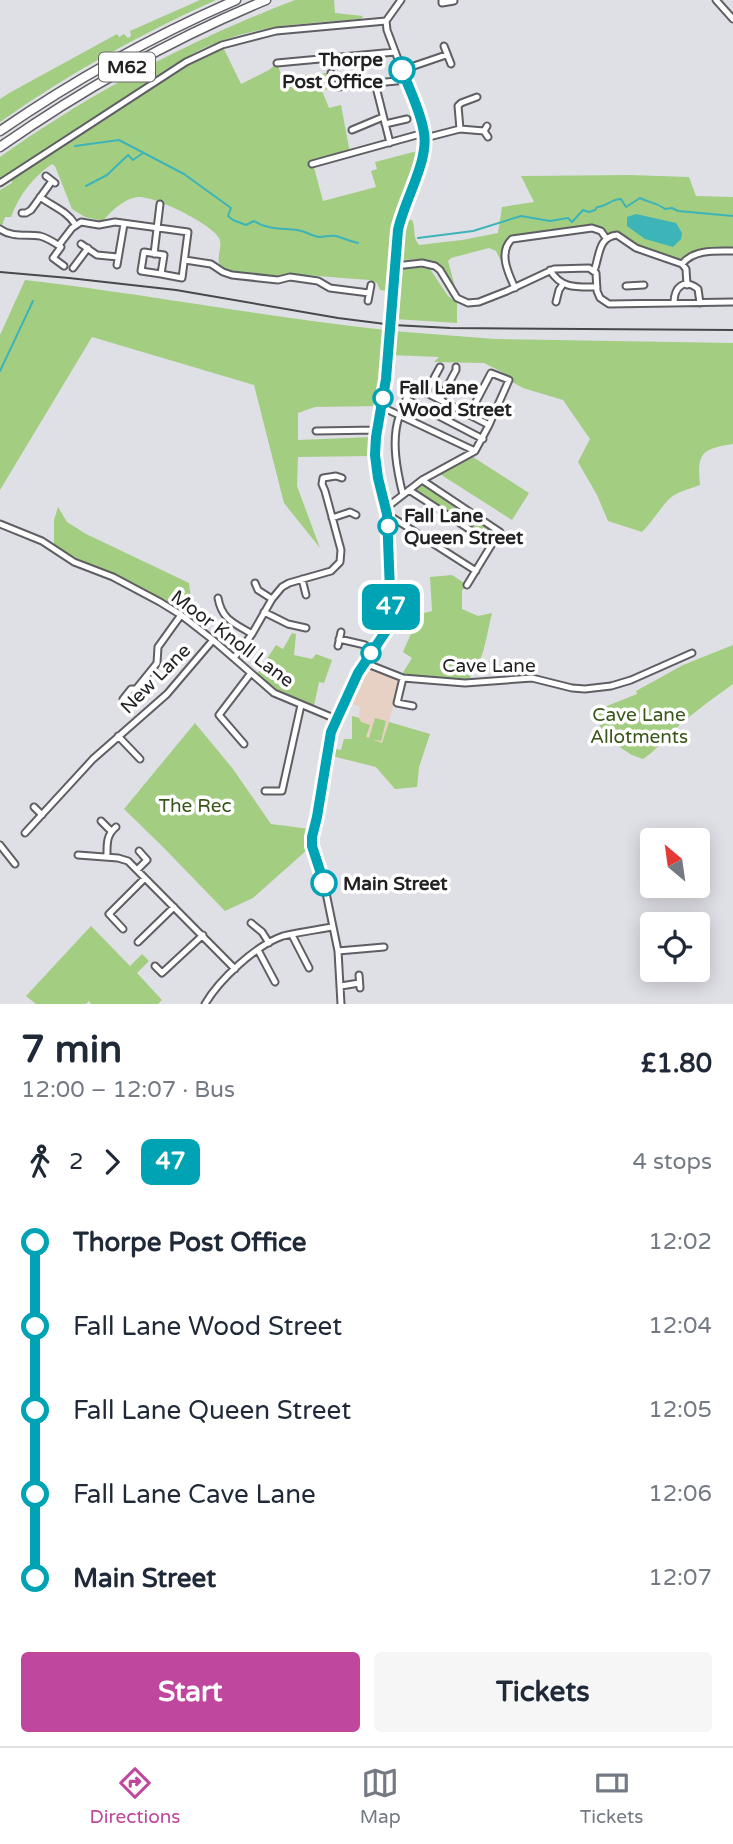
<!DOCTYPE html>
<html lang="en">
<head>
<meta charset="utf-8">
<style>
  body { margin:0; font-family:"Varela Round",sans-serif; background:#f6f6f7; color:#1f2937; height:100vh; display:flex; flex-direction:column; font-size:26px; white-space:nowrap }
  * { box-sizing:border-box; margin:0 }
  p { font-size:23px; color:#747a83 }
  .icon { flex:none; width:38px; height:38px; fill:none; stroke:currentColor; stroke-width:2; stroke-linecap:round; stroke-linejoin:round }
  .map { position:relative; height:1004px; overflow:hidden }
  .sheet { display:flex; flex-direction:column; background:#fff; flex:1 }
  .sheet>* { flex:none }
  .badge { padding:0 14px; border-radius:10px; font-size:24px; line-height:46px }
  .needle { width:46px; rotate:331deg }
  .fabs { position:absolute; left:640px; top:828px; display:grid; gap:14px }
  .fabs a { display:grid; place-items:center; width:70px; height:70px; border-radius:7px; background:#fff; box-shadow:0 4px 18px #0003; font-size:35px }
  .map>.badge { position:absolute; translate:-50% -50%; box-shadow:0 0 0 4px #fff }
  .legs { display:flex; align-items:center; gap:10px; height:77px; padding:0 21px; font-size:23px }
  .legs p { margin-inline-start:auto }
  .head { display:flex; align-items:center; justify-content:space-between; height:119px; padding:0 21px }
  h1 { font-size:38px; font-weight:700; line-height:52px }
  .action { display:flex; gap:14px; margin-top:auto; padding:14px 21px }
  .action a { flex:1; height:80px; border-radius:7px; background:#bf489e; color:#fff; font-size:28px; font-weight:700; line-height:80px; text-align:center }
  .action a+a { background:#f6f6f7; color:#1f2937 }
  ul { padding:0 21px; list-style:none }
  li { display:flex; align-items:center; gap:24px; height:84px; font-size:26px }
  li i { display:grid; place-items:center; width:10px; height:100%; margin:0 9px; background:currentColor }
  li i::after { content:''; width:18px; height:18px; margin:-9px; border:5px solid; border-radius:50%; background:#fff }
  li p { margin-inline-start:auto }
  li:first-child i { background:linear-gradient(#0000 50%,currentColor 0) }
  li:last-child i { background:linear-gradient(currentColor 50%,#0000 0) }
  .menu { display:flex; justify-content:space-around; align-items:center; height:98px; border-top:2px solid #e0e1e3; background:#fff; font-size:19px; color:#747a83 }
  .menu a { display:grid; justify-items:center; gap:4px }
  .menu .active { color:#bf489e }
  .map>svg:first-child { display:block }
  .education { fill:#e7d1c4 }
  .green { fill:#a3cd81 }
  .water { fill:#3db4b8 }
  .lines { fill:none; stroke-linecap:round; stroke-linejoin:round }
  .stream { stroke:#3db4b8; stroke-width:2 }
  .minor-casing { stroke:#5e5e64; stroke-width:9 }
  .highway-casing { stroke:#5e5e64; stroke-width:11 }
  .minor { stroke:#fff; stroke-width:5 }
  .highway { stroke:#fff; stroke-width:8 }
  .rail { stroke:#48484b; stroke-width:2 }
  .minor-bridge-casing { stroke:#5e5e64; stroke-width:9; stroke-linecap:butt }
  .minor-bridge { stroke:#fff; stroke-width:5 }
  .line-1-casing { stroke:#fff; stroke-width:16 }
  .line-1 { stroke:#00a3b4; stroke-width:10 }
  .stop-1-dot { fill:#fff; stroke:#00a3b4; stroke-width:3.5 }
  .labels { text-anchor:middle; stroke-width:7; stroke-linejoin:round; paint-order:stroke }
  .shield { fill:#fff; stroke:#646466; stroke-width:2 }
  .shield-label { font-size:18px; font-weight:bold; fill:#222224 }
  .stop-label { font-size:19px; font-weight:bold; fill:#222224; stroke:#fff; text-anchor:start }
  .street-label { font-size:19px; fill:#222224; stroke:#fff }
  .park-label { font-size:19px; fill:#385619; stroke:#fff }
</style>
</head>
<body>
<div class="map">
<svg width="733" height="1004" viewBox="0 0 733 1004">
  <rect width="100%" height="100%" fill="#dfdfe6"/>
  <path class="education" d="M368,668L400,681L389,722L430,734L419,767L417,787L395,789L376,767L332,756L334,749L341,750L344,739H352V716L359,717L360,707L350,703Z"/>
  <path class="green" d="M200,0H216C140,34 68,74 0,122V99L11,92L117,34L119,37L124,34L128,38L131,36L130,31Z
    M295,0H334L335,13L363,16L361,19C302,24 245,25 192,54L0,179V157C92,92 190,40 295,0Z
    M223,47L241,84L269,70L277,63L282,77L328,73L331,88L322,91L329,108L341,105L350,153L313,164L323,201L376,187L371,171L377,169L375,162L421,150L397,219L389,291L380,290L377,283L369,280L292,274C289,275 286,277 282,277C276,278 227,271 223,269C213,260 224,248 219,238C212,224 155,196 138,197C125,198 111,211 103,221L85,217L72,209L55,166L52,164C33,177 19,195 11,217H5L2,226H0V190L12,183V179L186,66Z
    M630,175L689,177L696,196L733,197V249C715,250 696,248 680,259L668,257L636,246L622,235L617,233H607L593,226L514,236C501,240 500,249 504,261L502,263L496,251L489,248L451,258L448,261L457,294C437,267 444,256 404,260L400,256L399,245L403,219L412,220C416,228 412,237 419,245L462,240L498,233L502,207L534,202L521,176Z
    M416,267L430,269L448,296L457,303V323L394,319L398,273L402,269Z
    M25,280C146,294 265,317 386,330L380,406L315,407L298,413V440L373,437L372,456L298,457L297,486L320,548L284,503L254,385L92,337L0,490V335Z
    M393,331L495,339L733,343V444C701,449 697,453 700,485C689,489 676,492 668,500C659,510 652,522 642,532L608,521L597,495L578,462L590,439L563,400L523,388L509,380L504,373L484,363L434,362L439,357L391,355Z
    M473,457L529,493L512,520L440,474Z
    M422,484L501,536L494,543L414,491Z
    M58,507L67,522L86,534L189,583L191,599L183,614C146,585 100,572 60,549L54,544V520Z
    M452,575L469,586L462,590V609L478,616L492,613C486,636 484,667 465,683L403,678L402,674L412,658L403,652L413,629L417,615L432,611L430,577Z
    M292,633L296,634L294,655L312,659L316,654L332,660L324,683L319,682L314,706L277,690L257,674L276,645L283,649Z
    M733,645V684C712,699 690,715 671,733C662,742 654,752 643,759L632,755L608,740L592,712L637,694L636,691L683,665Z
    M352,716L359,718L361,722L370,725L366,737L369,738L375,718L386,721L381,741L372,739L382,743L389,722L430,734L419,767L417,787L395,789L376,767L332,756L334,749L341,750L344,739H352Z
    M195,723L233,769L271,824L310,829L307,842L308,849L253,898L225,911L162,846L124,809Z
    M91,926L130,966L142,954L149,961L137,973L162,1000L158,1004H91L89,1001L86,1004H36L26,996Z"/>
  <path class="water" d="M636,214L676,223L682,233L681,239L673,247L645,239L627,226V217Z"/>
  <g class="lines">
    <path class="stream" d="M75,146L119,140L184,174L231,208L228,216L233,220L246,225L254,221C268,230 282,228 297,230C305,231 312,236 319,237C325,237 330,235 336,236C344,238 348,241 358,243
      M86,186L107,175L128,155L133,160L143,153
      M418,238L473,231L521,216L550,221L568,218L572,222L583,210L589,212L595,210L597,207C606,207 611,199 621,199L626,207L640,198C650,203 657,203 665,209L672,208L678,211L733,216
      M0,371L33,301"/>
    <defs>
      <path id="minor" d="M442,0V3L454,1
        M716,0L733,19
        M444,46L451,64
        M277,63L395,52
        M402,70L446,55
        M331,73L332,84L337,87L406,80
        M375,83L390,143
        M385,124L407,119
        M487,126L484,131L488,137
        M460,129L458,106L461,103L477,97
        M352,130L383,117
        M425,138L460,129L484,131
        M312,164L424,133
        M46,176L55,183
        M0,183L186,62L222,45L276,31L386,21
        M40,197C52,206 67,211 75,224
        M22,213H26L31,210L52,181
        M0,229C12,238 27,234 40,236C48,238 55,243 61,247L53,258L64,266
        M81,244L97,255L118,257
        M59,245L72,228L81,222L99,225L115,222L188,232L182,278L161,274
        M144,252L164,255L161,274L141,271Z
        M154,254L160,204
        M185,260L211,264L223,272L232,275L278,280L290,277L318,281L330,288L369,293
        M682,264C694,249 716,251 733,251
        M117,265L124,224
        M395,266L422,263L435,266L440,270L457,298L468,303L479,302L507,291L554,269L589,268L596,273L597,291L600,298L609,304L733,302
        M73,268L88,248
        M550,270C561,289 577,287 597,287
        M594,271C600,255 598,237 617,235L636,248L682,264L686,269L687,285
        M626,286L644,285
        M393,287L398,230L401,216L417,175L425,138L419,115L387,30L386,21L401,0
        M515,288C508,273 498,252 512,239L592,228L601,231L606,238
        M368,301L371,285
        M556,302L559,290L563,284
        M674,303C674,287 684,278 698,289L700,303
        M426,393L440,367
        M406,399L483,439
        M440,400L456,370V367
        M382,407L475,451
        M316,431L377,430
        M422,480L500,532
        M409,490L492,544L467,585
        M403,495C397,471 391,441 399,417C402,406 408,396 413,386L489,425
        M386,508L422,480L475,451L489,425L509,380L491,373L469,415
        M387,514L476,571
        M332,518L350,512L356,515
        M0,524L42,541L74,562L113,577L160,602L181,615L213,640L274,693L336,719
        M302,579L306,595
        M255,583L258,590L272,599
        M218,598C222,620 234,623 252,634
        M264,612L288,624L306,628
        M339,639L365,645L373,650
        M338,646L341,632
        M234,658L252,634L272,599L282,587L289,583L331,571L340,562L341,550L325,491L322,484L323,478L336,476L342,478
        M365,663L403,678L465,683L532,678L572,688L585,689L611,686L631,680L692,653
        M403,678L397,703L413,706
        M123,699L131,689H136L157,663L158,647L181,615
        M118,736L140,759
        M244,744L219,715L251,673
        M265,791H282L301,705
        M34,807L42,815
        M101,821L111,831
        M25,833L93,759L167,694L213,640
        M0,845L15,864
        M78,855L118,858L128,861L235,969
        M107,857C107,845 106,835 116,827
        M137,870L147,860L139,851
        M251,923L262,932L269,943
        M123,929L109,914L145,878
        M292,935L309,968
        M138,942L174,907
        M258,950L275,982
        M338,951L384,947
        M155,966L162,973L203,935
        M359,975L360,988
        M341,986L359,983
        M205,1004C219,980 256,945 283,936C299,932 316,930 332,927
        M341,1004L338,951L325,888L312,846V837L317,817L331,732L358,673L386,631L391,618L387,514L378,478L375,455L376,437L386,379L388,345"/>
      <path id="highway" d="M0,131C74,80 153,36 236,0
        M0,147C83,89 172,39 266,0"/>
    </defs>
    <use href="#minor" class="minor-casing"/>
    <use href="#highway" class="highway-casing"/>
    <use href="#minor" class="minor"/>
    <use href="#highway" class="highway"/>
    <path class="rail" d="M0,272L69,278L176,290L338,318L393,325L450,328L733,330"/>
    <defs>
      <path id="minor-bridge" d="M388,345L393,287"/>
    </defs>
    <use href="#minor-bridge" class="minor-bridge-casing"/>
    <use href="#minor-bridge" class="minor-bridge"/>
  </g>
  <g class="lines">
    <defs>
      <path id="line-1" d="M324,883L312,846V837L317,817L331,732L358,673L386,631L391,617L387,514L378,478L375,455L376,437L386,379L398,230C404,201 429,161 424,133C421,112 410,91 402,70"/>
    </defs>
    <use href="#line-1" class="line-1-casing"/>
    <use href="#line-1" class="line-1"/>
  </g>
  <g class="stop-1-dot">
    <circle cx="402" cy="70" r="12"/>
    <circle cx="383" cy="398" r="9"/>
    <circle cx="388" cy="526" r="9"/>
    <circle cx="371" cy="653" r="9"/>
    <circle cx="324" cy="883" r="12"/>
  </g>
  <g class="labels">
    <rect class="shield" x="99" y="52.5" width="56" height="29" rx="5"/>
    <g class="shield-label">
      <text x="127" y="73">M62</text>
    </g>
    <g class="stop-label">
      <text x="383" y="66" text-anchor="end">Thorpe<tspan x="383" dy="22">Post Office</tspan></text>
      <text x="399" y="394">Fall Lane<tspan x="399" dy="22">Wood Street</tspan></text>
      <text x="404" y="522">Fall Lane<tspan x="404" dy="22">Queen Street</tspan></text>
      <text x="343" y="890">Main Street</text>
    </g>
    <g class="street-label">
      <text transform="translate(233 638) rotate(37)" y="7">Moor Knoll Lane</text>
      <text x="489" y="672">Cave Lane</text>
      <text transform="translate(155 678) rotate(-45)" y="7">New Lane</text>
    </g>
    <g class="park-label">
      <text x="639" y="721">Cave Lane<tspan x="639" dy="22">Allotments</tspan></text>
      <text x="195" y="812">The Rec</text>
    </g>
  </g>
</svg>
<div class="fabs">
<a><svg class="needle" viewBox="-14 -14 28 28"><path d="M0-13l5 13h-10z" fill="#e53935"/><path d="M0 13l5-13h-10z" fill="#747a83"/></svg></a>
<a><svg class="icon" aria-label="locate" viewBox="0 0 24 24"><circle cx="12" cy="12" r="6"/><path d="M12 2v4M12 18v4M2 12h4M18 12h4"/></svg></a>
</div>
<b class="badge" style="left:391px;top:607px;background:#00a3b4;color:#fff">47</b>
</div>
<section class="sheet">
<div class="head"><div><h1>7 min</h1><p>12:00 – 12:07 · Bus</p></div><b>£1.80</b></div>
<div class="legs"><svg class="icon" aria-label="walk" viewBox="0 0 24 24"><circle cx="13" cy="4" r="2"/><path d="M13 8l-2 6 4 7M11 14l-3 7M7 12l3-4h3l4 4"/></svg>2<svg class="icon" aria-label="forward" viewBox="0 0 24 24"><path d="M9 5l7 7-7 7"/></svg><b class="badge" style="background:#00a3b4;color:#fff">47</b><p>4 stops</p></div>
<ul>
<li><i style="color:#00a3b4"></i><b>Thorpe Post Office</b><p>12:02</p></li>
<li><i style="color:#00a3b4"></i><span>Fall Lane Wood Street</span><p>12:04</p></li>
<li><i style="color:#00a3b4"></i><span>Fall Lane Queen Street</span><p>12:05</p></li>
<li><i style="color:#00a3b4"></i><span>Fall Lane Cave Lane</span><p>12:06</p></li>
<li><i style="color:#00a3b4"></i><b>Main Street</b><p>12:07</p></li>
</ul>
<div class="action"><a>Start</a><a>Tickets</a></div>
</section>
<nav class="menu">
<a class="active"><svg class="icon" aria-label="directions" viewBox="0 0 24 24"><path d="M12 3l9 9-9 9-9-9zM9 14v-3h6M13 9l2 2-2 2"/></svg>Directions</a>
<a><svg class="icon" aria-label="map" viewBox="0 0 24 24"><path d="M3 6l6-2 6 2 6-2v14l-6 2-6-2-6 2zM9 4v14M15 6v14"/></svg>Map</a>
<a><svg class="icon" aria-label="tickets" viewBox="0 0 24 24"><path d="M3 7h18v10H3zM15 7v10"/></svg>Tickets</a>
</nav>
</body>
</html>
